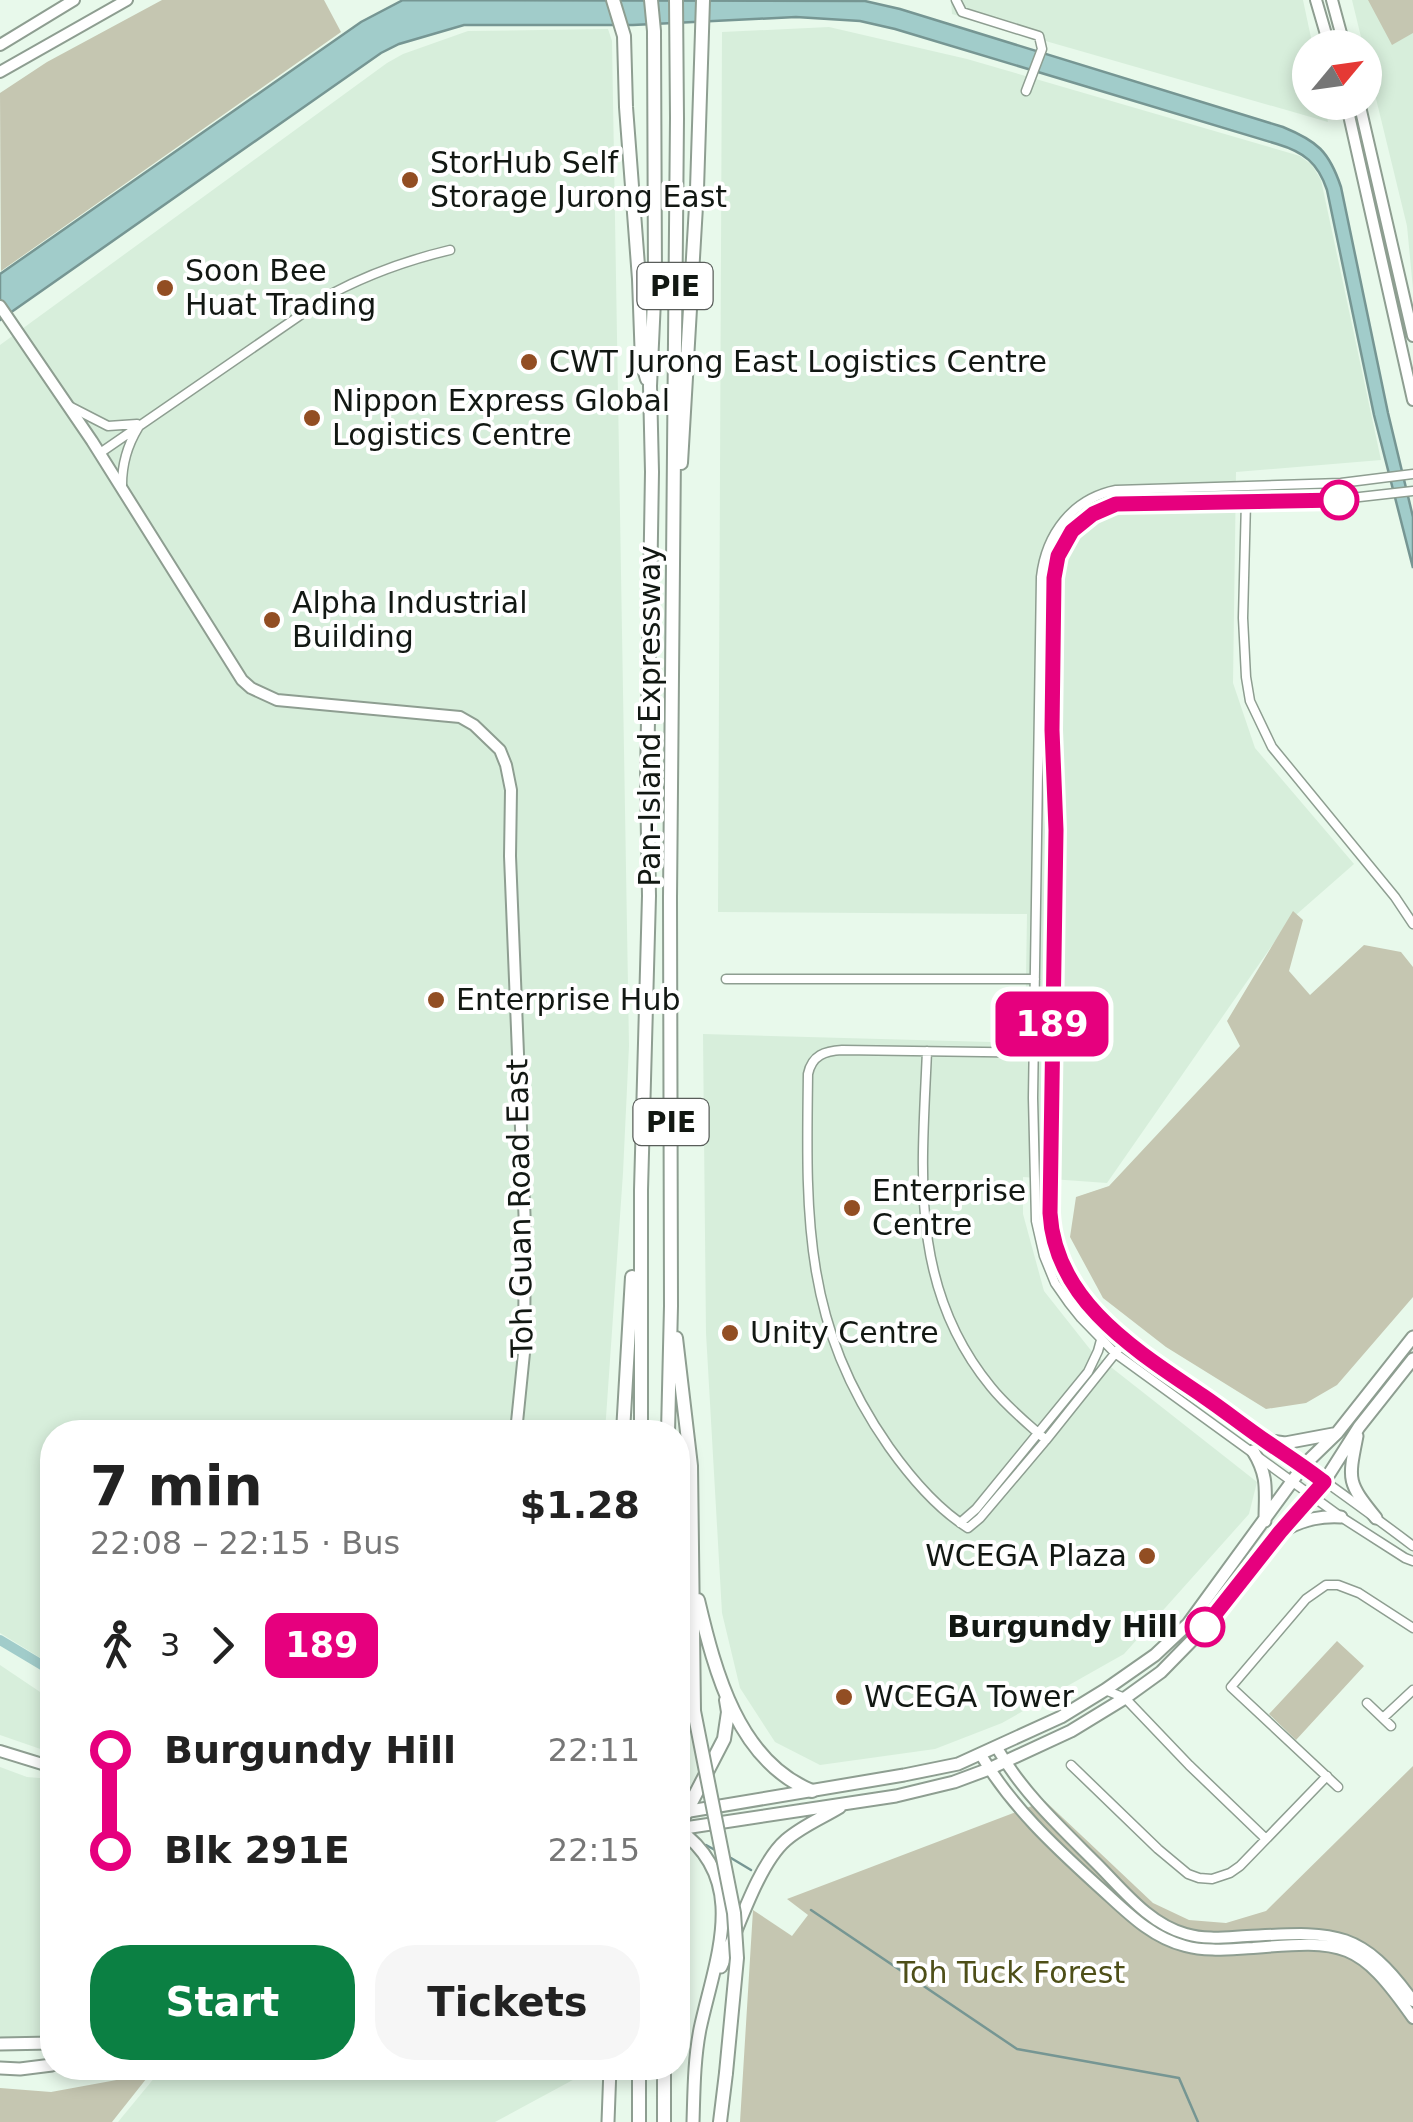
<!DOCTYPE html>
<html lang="en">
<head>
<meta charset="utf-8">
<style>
  body { margin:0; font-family:"DejaVu Sans",sans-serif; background:#f6f6f6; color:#222; height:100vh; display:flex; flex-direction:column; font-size:38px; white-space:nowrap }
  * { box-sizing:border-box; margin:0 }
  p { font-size:32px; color:#767676 }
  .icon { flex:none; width:55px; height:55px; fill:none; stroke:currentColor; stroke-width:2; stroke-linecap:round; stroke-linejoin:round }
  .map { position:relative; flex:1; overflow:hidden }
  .sheet { position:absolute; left:40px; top:1420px; width:650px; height:660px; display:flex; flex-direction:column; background:#fff; border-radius:40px; box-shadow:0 5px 15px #0003 }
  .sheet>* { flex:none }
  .badge { padding:0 20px; border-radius:15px; font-size:35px; line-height:65px }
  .needle { width:65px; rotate:61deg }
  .tools { position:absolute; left:1292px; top:30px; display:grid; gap:20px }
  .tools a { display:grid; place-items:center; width:90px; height:90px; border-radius:50%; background:#fff; box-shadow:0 5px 15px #0003; font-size:50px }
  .map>.badge { position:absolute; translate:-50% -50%; box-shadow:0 0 0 5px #fff }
  .legs { display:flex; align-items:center; gap:15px; height:110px; padding:0 50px; font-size:32px }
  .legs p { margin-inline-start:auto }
  .head { display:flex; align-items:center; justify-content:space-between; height:170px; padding:0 50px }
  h1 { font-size:55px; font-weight:600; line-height:75px }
  .cta { display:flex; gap:20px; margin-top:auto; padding:20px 50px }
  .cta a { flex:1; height:115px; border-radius:40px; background:#0b8043; color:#fff; font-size:40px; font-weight:600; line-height:115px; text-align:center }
  .cta a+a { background:#f6f6f6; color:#222 }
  ul { padding:0 50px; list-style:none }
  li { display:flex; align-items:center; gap:35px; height:100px; font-size:38px }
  li i { display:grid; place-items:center; width:15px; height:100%; margin:0 12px; background:currentColor }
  li i::after { content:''; width:25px; height:25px; margin:-12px; border:8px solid; border-radius:50%; background:#fff }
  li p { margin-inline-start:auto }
  li:first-child i { background:linear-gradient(#0000 50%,currentColor 0) }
  li:last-child i { background:linear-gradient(currentColor 50%,#0000 0) }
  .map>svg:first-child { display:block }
  .built { fill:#d7eedb }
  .green { fill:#c5c6b1 }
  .water { fill:#a1ccca; stroke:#769693; stroke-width:2.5 }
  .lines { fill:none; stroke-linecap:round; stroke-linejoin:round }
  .stream { stroke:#769693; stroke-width:2.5 }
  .canal { stroke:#a1ccca; stroke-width:10 }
  .street-casing { stroke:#8e9e91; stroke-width:11 }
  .secondary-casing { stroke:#8e9e91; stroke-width:14 }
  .primary-casing { stroke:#8e9e91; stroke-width:15 }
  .highway-casing { stroke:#8e9e91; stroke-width:16 }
  .street { stroke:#fff; stroke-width:8 }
  .secondary { stroke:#fff; stroke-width:10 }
  .primary { stroke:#fff; stroke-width:11 }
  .highway { stroke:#fff; stroke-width:12 }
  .highway-bridge-casing { stroke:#8e9e91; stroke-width:16; stroke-linecap:butt }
  .highway-bridge { stroke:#fff; stroke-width:12 }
  .line-1-casing { stroke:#fff; stroke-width:22 }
  .line-1 { stroke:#e6007e; stroke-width:15 }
  .poi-dot { fill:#924e23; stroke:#fff; stroke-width:4 }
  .stop-1-dot { fill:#fff; stroke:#e6007e; stroke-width:5 }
  .labels { text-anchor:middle; stroke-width:8; stroke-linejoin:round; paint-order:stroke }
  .shield { fill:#fff; stroke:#595d5a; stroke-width:2.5 }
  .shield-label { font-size:28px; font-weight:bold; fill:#121813 }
  .poi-label { font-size:30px; fill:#121813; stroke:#fff; text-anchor:start }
  .street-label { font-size:30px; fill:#121813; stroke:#fff }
  .stop-label { font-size:30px; font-weight:bold; fill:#121813; stroke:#fff; text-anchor:end }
  .park-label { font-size:30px; fill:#4e4f18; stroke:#fff }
</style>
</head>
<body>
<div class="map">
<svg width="1413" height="2122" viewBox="0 0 1413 2122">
  <rect width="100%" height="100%" fill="#e8f9eb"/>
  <path class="built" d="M951,0H1303L1313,47L1310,48V102L1324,103L1328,122L952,14Z
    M1352,0H1413V289L1407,226Z
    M829,27L967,59L1300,156L1312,165L1321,180L1381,460L1236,472L1233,683L1255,748L1354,864L1289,921L1107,1183L1023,1177V1214L1044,1291L1093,1353L1257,1482L1249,1514L1124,1654L1002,1723L935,1749L820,1765L775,1742L740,1688L722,1613L706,1333L703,1034L1025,1043L1027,914L718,912L722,32Z
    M608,29L612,41L629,1046L623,1173L605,1432H52V1665L0,1633V345L387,63L403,54L468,31Z
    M0,1665L52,1700V1753L0,1735Z
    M0,1767L27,1777L52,1779V2039L0,2038Z
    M168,2068H595L495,2122H118L160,2071Z"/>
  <path class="green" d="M162,0H324L341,32L1,271L0,93L47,62Z
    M1368,0H1413V33L1392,45Z
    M1293,911L1303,920L1289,971L1310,995L1364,945L1401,952L1413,967V1297L1337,1385L1306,1403L1266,1409L1166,1347L1103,1298L1070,1237L1076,1197L1109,1186L1240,1046L1227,1021Z
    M1337,1641L1364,1666L1296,1740L1269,1714Z
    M1413,1766V2122H740L753,1910L792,1936L808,1915L787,1899L1045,1801L1153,1903L1189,1920L1226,1923L1266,1911Z
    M154,2069L112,2122H0V2088L51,2092L122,2079Z"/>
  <path class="water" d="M403,0L865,1L900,9L1283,127C1317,141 1329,151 1341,187L1388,413L1413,517V568L1374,415L1327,190C1318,163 1304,152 1277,144L895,29L860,21L796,17L633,25H464L399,44L381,53L0,320V274L361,22Z"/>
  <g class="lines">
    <path class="stream" d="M706,1845L715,1850
      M678,1849L691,1847
      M731,1858L751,1870
      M811,1910L1017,2049L1179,2078L1198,2122"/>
    <path class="canal" d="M0,1640L52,1671"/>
    <defs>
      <path id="street" d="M956,0L962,12L1039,36L1042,49L1026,91
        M71,407L108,426L137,424
        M100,453L331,294C369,274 408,260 450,250
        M1413,474L1341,483L1116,490C1072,499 1046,534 1041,577L1033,1098L1036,1221L1044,1256L1055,1283L1069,1303L1081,1318L1115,1353L1341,1517L1405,1558L1413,1561
        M122,485C122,464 127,446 138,428
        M1413,491L1342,499L1123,503L1093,514L1072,531L1058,556L1054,578L1052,730L1057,829L1050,1213C1052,1243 1064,1273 1082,1298C1118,1345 1172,1374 1220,1407C1285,1453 1350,1498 1413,1546
        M1246,501L1243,618L1246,677L1250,701L1272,747L1395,897L1413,924
        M726,979H1035
        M927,1051C922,1171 908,1286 991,1387C1007,1407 1027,1423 1046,1440
        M1052,1053L842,1050C825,1051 812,1055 808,1074C806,1217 803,1324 889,1447C911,1478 936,1508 968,1528L980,1518L1046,1440L1125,1341
        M960,1523L976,1509L1088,1372L1098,1351L1101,1340
        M1105,1690L1125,1698L1189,1765L1265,1838
        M1367,1703L1391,1726
        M1383,1718L1413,1690
        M1071,1765L1158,1849L1188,1874L1199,1878L1212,1879L1230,1873L1240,1866L1327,1776
        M1338,1787L1231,1687L1306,1599L1326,1585H1338L1359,1593L1413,1628"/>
      <path id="secondary" d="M1316,0L1330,48
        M1332,0L1345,48
        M0,45L74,0
        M0,72L127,0
        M1346,102L1413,400
        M1359,102L1413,336
        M0,306L92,441L242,680L251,688L277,700L460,717L474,725L500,750L506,765L511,790L510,856L525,1227L524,1353L516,1432
        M997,1748C1023,1793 1060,1827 1097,1864C1123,1890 1149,1924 1186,1934C1206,1940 1227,1937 1247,1936C1332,1932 1360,1927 1413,2001
        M0,1751L52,1767
        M981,1755C1011,1806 1054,1846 1098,1886C1124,1909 1149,1937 1185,1946C1207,1952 1230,1949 1253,1948C1344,1940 1359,1941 1413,2018"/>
      <path id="primary" d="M1357,1436C1348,1481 1347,1482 1376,1518
        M1264,1440L1285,1443L1333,1434
        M1253,1451C1269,1477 1265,1491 1265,1521
        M1288,1528C1306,1519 1321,1516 1341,1517
        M678,1813L904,1775L958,1764L1061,1717L1105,1690L1155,1655L1188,1624L1304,1465L1337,1433L1413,1337
        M678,1829L896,1796L954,1782L989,1769L1071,1731L1125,1698L1161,1672L1205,1627L1280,1532L1324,1482L1359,1427L1413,1359
        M678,1829C751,1880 715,1959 700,2029C694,2060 694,2091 693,2122
        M721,1967C737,1932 758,1864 786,1840C802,1826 822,1818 840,1807
        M0,2044L52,2043
        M0,2068L20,2069L52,2065
        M608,2122L610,2068"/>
      <path id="highway" d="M613,0L624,36L626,107L639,279L642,362L647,379
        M681,463L697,189L703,0
        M676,1338L691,1466L694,1711
        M623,1432L632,1277
        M641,1432V1190L649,896L647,781L652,472L650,386L655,279L654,31L651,0
        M668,1432L671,1306L670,899L677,118L676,0
        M698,1600C715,1672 738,1761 812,1791
        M678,1828L724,1739L728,1712L726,1700
        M639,2122V2068
        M664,2122V2068
        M720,2122L726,2073"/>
    </defs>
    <use href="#street" class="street-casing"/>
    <use href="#secondary" class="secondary-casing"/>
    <use href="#primary" class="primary-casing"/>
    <use href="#highway" class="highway-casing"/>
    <use href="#street" class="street"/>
    <use href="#secondary" class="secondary"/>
    <use href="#primary" class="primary"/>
    <use href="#highway" class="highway"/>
    <defs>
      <path id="highway-bridge" d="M694,1711L734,1913L737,1958L726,2073"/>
    </defs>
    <use href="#highway-bridge" class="highway-bridge-casing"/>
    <use href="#highway-bridge" class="highway-bridge"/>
  </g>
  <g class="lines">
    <defs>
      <path id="line-1" d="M1205,1627L1280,1532L1324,1482C1305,1467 1286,1455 1267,1442C1245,1427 1225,1411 1203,1396C1137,1351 1055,1302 1050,1213L1056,830L1052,730L1054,578L1058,556L1072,531L1093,514L1116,504L1339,500"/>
    </defs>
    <use href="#line-1" class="line-1-casing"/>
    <use href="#line-1" class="line-1"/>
  </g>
  <g class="poi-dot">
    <circle cx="410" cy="180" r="10"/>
    <circle cx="165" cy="288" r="10"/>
    <circle cx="529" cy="362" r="10"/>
    <circle cx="312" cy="418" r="10"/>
    <circle cx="272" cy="620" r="10"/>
    <circle cx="436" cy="1000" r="10"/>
    <circle cx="852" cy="1208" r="10"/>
    <circle cx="730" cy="1333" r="10"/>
    <circle cx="1147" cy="1556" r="10"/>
    <circle cx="844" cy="1697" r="10"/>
  </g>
  <g class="stop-1-dot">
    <circle cx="1339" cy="500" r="18"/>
    <circle cx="1205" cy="1627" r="18"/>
  </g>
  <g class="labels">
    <g class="shield">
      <rect x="637.5" y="263" width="75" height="46" rx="8"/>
      <rect x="633.5" y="1099" width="75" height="46" rx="8"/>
    </g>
    <g class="shield-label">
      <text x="675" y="296">PIE</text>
      <text x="671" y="1132">PIE</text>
    </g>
    <g class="poi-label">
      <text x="430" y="173">StorHub Self<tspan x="430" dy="34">Storage Jurong East</tspan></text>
      <text x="185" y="281">Soon Bee<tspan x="185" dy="34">Huat Trading</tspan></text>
      <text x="549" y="372">CWT Jurong East Logistics Centre</text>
      <text x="332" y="411">Nippon Express Global<tspan x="332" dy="34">Logistics Centre</tspan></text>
      <text x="292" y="613">Alpha Industrial<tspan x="292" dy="34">Building</tspan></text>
      <text x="456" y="1010">Enterprise Hub</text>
      <text x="872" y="1201">Enterprise<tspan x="872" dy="34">Centre</tspan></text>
      <text x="750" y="1343">Unity Centre</text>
      <text x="1127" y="1566" text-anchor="end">WCEGA Plaza</text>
      <text x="864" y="1707">WCEGA Tower</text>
    </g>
    <g class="street-label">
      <text transform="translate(650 716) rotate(-90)" y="10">Pan-Island Expressway</text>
      <text transform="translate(520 1208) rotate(-91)" y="10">Toh Guan Road East</text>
    </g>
    <g class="stop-label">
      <text x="1178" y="1637">Burgundy Hill</text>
    </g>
    <g class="park-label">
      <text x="1011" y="1983">Toh Tuck Forest</text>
    </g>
  </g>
</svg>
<div class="tools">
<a><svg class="needle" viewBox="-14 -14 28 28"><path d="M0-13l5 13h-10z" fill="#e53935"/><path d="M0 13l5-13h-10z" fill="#767676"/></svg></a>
</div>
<b class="badge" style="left:1052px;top:1024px;background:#e6007e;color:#fff">189</b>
<section class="sheet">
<div class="head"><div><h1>7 min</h1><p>22:08 – 22:15 · Bus</p></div><b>$1.28</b></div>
<div class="legs"><svg class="icon" aria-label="walk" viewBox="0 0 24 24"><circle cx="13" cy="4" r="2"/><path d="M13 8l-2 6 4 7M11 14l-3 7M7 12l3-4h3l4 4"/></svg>3<svg class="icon" aria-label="forward" viewBox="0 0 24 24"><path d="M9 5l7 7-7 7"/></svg><b class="badge" style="background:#e6007e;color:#fff">189</b></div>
<ul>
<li><i style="color:#e6007e"></i><b>Burgundy Hill</b><p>22:11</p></li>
<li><i style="color:#e6007e"></i><b>Blk 291E</b><p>22:15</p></li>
</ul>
<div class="cta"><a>Start</a><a>Tickets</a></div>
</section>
</div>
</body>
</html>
